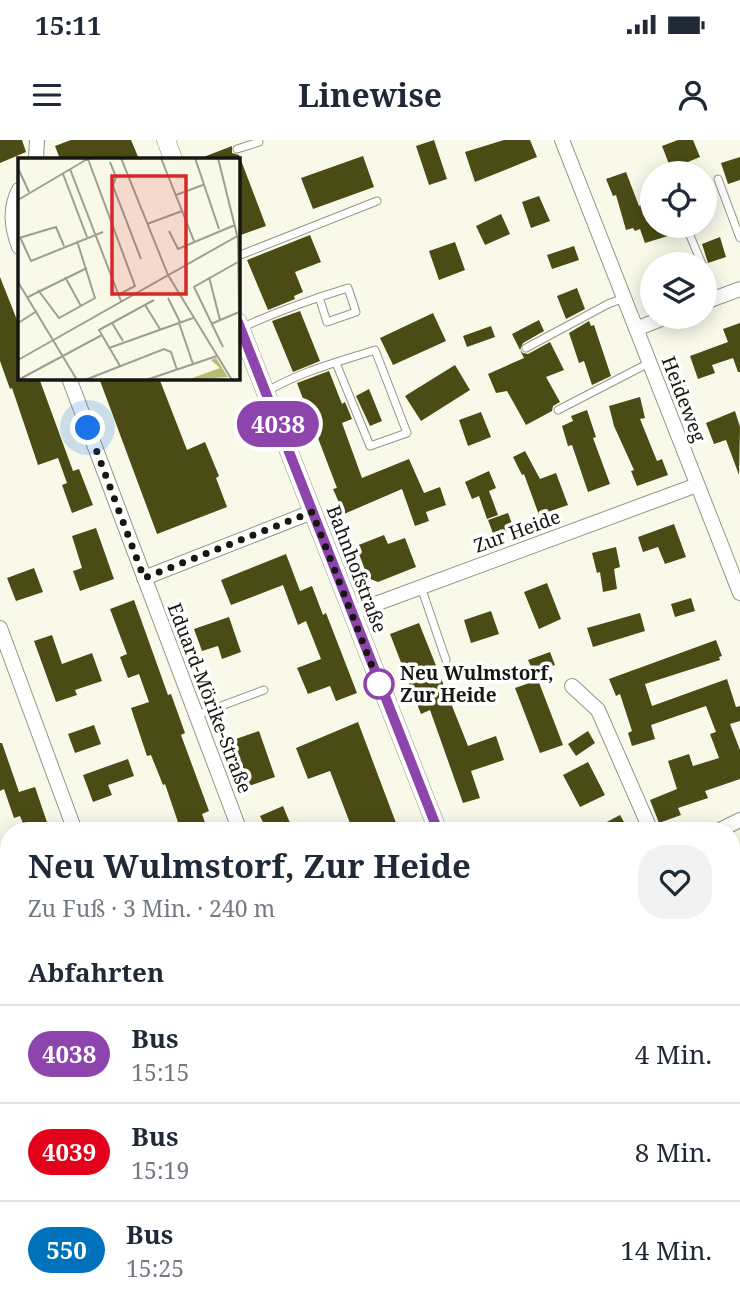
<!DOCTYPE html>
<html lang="de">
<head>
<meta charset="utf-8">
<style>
  body { margin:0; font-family:"Noto Serif",serif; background:#f2f2f3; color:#1f2937; height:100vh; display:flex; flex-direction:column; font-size:26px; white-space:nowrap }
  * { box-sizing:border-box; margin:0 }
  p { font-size:23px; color:#747a83 }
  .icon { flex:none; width:38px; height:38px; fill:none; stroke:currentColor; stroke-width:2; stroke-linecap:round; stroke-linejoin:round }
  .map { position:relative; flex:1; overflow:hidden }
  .sheet { position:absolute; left:0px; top:682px; width:740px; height:492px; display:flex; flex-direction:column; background:#fff; border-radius:28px 28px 0 0; box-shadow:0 4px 18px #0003 }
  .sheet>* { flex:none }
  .badge { padding:0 14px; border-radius:23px; font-size:24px; line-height:46px }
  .buttons { position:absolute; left:640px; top:21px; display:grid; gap:14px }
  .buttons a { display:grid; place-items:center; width:77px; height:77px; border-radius:50%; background:#fff; box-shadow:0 4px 18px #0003; font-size:35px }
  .you { position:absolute; width:35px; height:35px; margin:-18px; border:5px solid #fff; border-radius:50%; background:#1a73e8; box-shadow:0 0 0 10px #1a73e833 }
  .map>.badge { position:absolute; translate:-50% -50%; box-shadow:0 0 0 4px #fff }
  h2 { padding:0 28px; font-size:26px; line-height:63px }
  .round { display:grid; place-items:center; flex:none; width:74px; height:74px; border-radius:28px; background:#f2f2f3 }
  .head { display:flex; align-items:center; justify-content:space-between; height:119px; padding:0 28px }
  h1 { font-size:33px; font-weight:700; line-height:52px }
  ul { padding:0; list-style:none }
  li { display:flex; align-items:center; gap:21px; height:98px; padding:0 28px; border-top:2px solid #e0e1e3 }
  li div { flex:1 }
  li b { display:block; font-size:26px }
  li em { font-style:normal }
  li .badge { min-width:77px; font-weight:700; text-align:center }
  .status { display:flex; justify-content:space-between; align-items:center; height:49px; padding:0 35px; background:#fff; direction:ltr }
  .status svg { height:19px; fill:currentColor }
  header { display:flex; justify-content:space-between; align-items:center; height:91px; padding:0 28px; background:#fff; font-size:32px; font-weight:700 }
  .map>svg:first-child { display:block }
  .building { fill:#4b4b15 }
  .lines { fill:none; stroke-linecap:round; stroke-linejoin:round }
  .service-casing { stroke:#959687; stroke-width:9 }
  .minor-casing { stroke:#959687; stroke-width:16 }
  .tertiary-casing { stroke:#959687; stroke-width:19 }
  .secondary-casing { stroke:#959687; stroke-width:23 }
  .primary-casing { stroke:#dadad9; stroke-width:24 }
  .service { stroke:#fff; stroke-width:7 }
  .minor { stroke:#fff; stroke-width:14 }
  .tertiary { stroke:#fff; stroke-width:18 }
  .secondary { stroke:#fff; stroke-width:21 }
  .primary { stroke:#c5c476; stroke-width:23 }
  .line-casing { stroke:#fff; stroke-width:16 }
  .line { stroke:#8e44ad; stroke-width:10 }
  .walk { stroke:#161711; stroke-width:7; stroke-dasharray:0 12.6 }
  .stop-dot { fill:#fff; stroke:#8e44ad; stroke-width:3.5 }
  .labels { text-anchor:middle; stroke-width:7; stroke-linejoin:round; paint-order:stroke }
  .street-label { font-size:19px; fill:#161711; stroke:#fff }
  .stop-label { font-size:19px; font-weight:bold; fill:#161711; stroke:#fff; text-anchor:start }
  .inset-road { fill:none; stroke:#9e9f93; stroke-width:2 }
  .view { fill:#d62828; fill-opacity:0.15; stroke:#d62828; stroke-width:3.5 }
  .inset-edge { fill:none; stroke:#161711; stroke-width:3.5 }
</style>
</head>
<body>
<div class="status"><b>15:11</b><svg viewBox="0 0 49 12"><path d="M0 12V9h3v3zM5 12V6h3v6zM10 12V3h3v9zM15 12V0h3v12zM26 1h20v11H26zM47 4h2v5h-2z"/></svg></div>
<header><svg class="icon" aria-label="menu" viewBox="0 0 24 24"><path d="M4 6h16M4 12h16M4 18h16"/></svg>Linewise<svg class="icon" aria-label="person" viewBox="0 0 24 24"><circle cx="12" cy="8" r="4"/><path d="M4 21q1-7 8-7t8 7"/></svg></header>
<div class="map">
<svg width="740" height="1173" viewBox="0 0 740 1173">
  <rect width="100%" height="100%" fill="#f8f9e9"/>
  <path class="building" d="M0,0H22L26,12L0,23Z
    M71,0H131L139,19H60L55,6Z
    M434,0L447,39L429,45L416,6Z
    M504,0H530L537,17L475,42L465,12Z
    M678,0H693L700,17L671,29L662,6Z
    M232,6V13L239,15L266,86L238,96V19L201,18Z
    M363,16L374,47L313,69L301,38Z
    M740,17V40L728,44L721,23Z
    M626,32L639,66L653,62V86H665L668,96L645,103L640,89L635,91L633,88L626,90L616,55L613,56L606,39Z
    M539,56L550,81L531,88L522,62Z
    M501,74L510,94L485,105L476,86Z
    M310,95L321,122L295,132L303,152L294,156L295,159L268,170L247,120Z
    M720,97L726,117L708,123L702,104Z
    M455,102L465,130L439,140L429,111Z
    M574,106L579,120L552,129L547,115Z
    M0,137L19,185V238H39L73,331L79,329L93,365L72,373L62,345L67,343L58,318L38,325L12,248L10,249L0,221Z
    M577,148L585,169L566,179L557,156Z
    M300,171L320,221L293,232L272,181Z
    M433,173L446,201L393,225L380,198Z
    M539,180L544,191L523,203L520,210L523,213L528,214L550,202L564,230L546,237L560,262L553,266L552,271L526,285L507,251L496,253L488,234L524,218L512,194Z
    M589,181L591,186L594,185L611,236L592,245L584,221L579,223L569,193Z
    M740,183V232H738L733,218L712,225L715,233L698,239L690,216L728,202L723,189Z
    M491,186L495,197L467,207L463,196Z
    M455,225L470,250L421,281L405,256Z
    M329,231L342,264L345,262L352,279L342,283L362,338L409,319L424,353L440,347L446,365L426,372L429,381L415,386L402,349L344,374L333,349L337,348L297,243Z
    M99,238H159L187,310L205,302L219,336L216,338L227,367L157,394Z
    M369,249L382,281L370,286L356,256Z
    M640,257L645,278L640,279L657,321L662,319L668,335L637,346L631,331L634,330L614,286L609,266Z
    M587,270L596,297L593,298L610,344L588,352L572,305L568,306L562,286L573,281L571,276Z
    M735,271L740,287L739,335L726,300L714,304L706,283Z
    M481,272L491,297L468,306L459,280Z
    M525,311L540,339L556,333L568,365L539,375L524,334L522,335L513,317Z
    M489,331L496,348L489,351L498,375L487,379L479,356L472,359L465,342Z
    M508,373L514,389L494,396L488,380Z
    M674,384L686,417L665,424L658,407L643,412L638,397Z
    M96,388L114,439L80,451L73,431L82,428L72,396Z
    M384,395L388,404L405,398L416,427L378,442L368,438L356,406Z
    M616,407L620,427L614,429L617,449L603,452L600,432L597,433L592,413Z
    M286,414L300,451L312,446L323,475L326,473L357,553L336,561L330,546L308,554L297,528L321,519L306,481L298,485L283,445L231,465L221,440Z
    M34,428L43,452L16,461L7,438Z
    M547,443L561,479L539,489L524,452Z
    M691,458L695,471L675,477L671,464Z
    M134,460L168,555L171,554L185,593L181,595L209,671L202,674L208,691H181L165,644L163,645L151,615L147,616L131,568L149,562L139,534L128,538L120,517L127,514L110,469Z
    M491,471L499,494L471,503L464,480Z
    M640,473L645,491L593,507L587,488Z
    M229,477L241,512L222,519L218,506L202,511L194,489Z
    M419,483L468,606L496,596L504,620L471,631L480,658L463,663L430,570L421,574L390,494Z
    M52,495L62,524L92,513L102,541L75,550L77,555L56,562L34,501Z
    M716,500L722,516L719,517L720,520L645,544L652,566L727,539L736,567L740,566V581L730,584L740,610V639L705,651L708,658L678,668L681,675L659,683L650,660L677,649L668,621L689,614L693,626L719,618L710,594L716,592L706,566L651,585L655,599L632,606L628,593L632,591L620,554L616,556L609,539Z
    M550,512L555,525L534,533L528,520Z
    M538,540L563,605L540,613L515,548Z
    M358,582L399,691H353L330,631L308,639L296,608Z
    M94,585L101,604L75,613L68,594Z
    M259,591L275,637L249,646L233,600Z
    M588,591L595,603L576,616L568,604Z
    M0,603H2L19,652L35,647L50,691H26L20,676L14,678L4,649L0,651Z
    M128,619L134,636L108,645L112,655L93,662L83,635Z
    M588,622L605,655L580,667L563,635Z
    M283,666L292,688L284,691H267L260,676Z
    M620,675L629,691H590Z"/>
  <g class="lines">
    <defs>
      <path id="service" d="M237,9L259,2
        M718,39L740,98
        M686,86L702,124
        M238,116L377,61
        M705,135L714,159
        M241,188C276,172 312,159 348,148L356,172L327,182L319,157
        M526,208L608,164L624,158
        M266,252C299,232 338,222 375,210L407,293L370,306L336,223
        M558,270L649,223
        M421,447L446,520
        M197,575L264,550
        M732,908L740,935
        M0,948L9,945
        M732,987L740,985
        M529,1166L533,1173"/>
      <path id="minor" d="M562,0L740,453
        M36,19L37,0
        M19,50C9,69 12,88 19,107
        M705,162L740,149
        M636,189L666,177
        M69,238L240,691
        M144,438L312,372
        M351,473L697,345
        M0,488L75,691
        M572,546L598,570L651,691
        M718,691L740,680
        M0,1012L9,1037
        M54,1166L56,1173
        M73,1173L94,1166"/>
      <path id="tertiary" d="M166,0L173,19
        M238,182L438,691"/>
      <path id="secondary" d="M663,1166L668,1173"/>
      <path id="primary" d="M732,878L740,873
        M216,1173L229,1166"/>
    </defs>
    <use href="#service" class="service-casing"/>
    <use href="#minor" class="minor-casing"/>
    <use href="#tertiary" class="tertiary-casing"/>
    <use href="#secondary" class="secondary-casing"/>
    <use href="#primary" class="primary-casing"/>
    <use href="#service" class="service"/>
    <use href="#minor" class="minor"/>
    <use href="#tertiary" class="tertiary"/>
    <use href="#secondary" class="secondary"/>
    <use href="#primary" class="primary"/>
  </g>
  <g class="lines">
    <defs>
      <path id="line" d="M238,182L438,691"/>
    </defs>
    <use href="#line" class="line-casing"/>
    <use href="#line" class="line"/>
    <path class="walk" d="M88,288L144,438L312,372L379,544"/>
  </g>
  <circle class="stop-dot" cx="379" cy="544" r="14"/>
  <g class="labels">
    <g class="street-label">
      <text transform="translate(684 259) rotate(69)" y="7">Heideweg</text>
      <text transform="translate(517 391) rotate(-20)" y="7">Zur Heide</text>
      <text transform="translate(357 429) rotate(69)" y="7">Bahnhofstraße</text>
      <text transform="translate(210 558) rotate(69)" y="7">Eduard-Mörike-Straße</text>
    </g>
    <g class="stop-label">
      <text x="400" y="540">Neu Wulmstorf,<tspan x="400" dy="22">Zur Heide</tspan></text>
    </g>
  </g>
  <g transform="translate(18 18)">
    <rect width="222" height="222" fill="#f8f9e9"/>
    <path d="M198,200L210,219L169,222L202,210L193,202Z" fill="#babb74"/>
    <path class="inset-road" d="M103,0L150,117M143,0L176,83M177,0L201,71M200,0L220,81L222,222M70,1L117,128L100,137M92,4L98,19L95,28L123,101M0,10L11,34M52,11L103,143M45,16L69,79M158,37L185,27M0,42L71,0M129,66L164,53M151,73L160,91L217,67M2,79L13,103L85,74M1,80L38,69L46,88M150,117L214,222M47,119L63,148M191,119L202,162M0,124L59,222M20,132L41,160L77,140L59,83M10,139L69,110M150,140L162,164M127,147L142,171M0,165L19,153M94,165L105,183M161,165L175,206M193,166L221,154M205,189L176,129L220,104M91,190L175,160M0,202L223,76M102,208L81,172L136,142M0,222L84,177M67,222L146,191L153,194L159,212M128,222L199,198"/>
    <path class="view" d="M94,18H168V136H94Z"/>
    <rect width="222" height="222" class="inset-edge"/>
  </g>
</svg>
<div class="buttons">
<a><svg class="icon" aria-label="locate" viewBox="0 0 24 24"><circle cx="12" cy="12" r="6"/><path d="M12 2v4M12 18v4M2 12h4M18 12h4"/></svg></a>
<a><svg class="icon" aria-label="layers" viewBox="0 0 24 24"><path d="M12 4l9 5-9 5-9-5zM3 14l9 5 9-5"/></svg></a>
</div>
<div class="you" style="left:88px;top:288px"></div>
<b class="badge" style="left:278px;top:284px;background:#8e44ad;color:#fff">4038</b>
<section class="sheet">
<div class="head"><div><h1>Neu Wulmstorf, Zur Heide</h1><p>Zu Fuß · 3 Min. · 240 m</p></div><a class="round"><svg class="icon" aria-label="heart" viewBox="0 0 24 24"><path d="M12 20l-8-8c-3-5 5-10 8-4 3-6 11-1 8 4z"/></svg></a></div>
<h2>Abfahrten</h2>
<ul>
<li><span class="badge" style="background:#8e44ad;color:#fff">4038</span><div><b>Bus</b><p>15:15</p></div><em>4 Min.</em></li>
<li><span class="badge" style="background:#e2001a;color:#fff">4039</span><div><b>Bus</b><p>15:19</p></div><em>8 Min.</em></li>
<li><span class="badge" style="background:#0072bc;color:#fff">550</span><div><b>Bus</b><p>15:25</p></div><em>14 Min.</em></li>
</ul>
</section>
</div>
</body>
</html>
